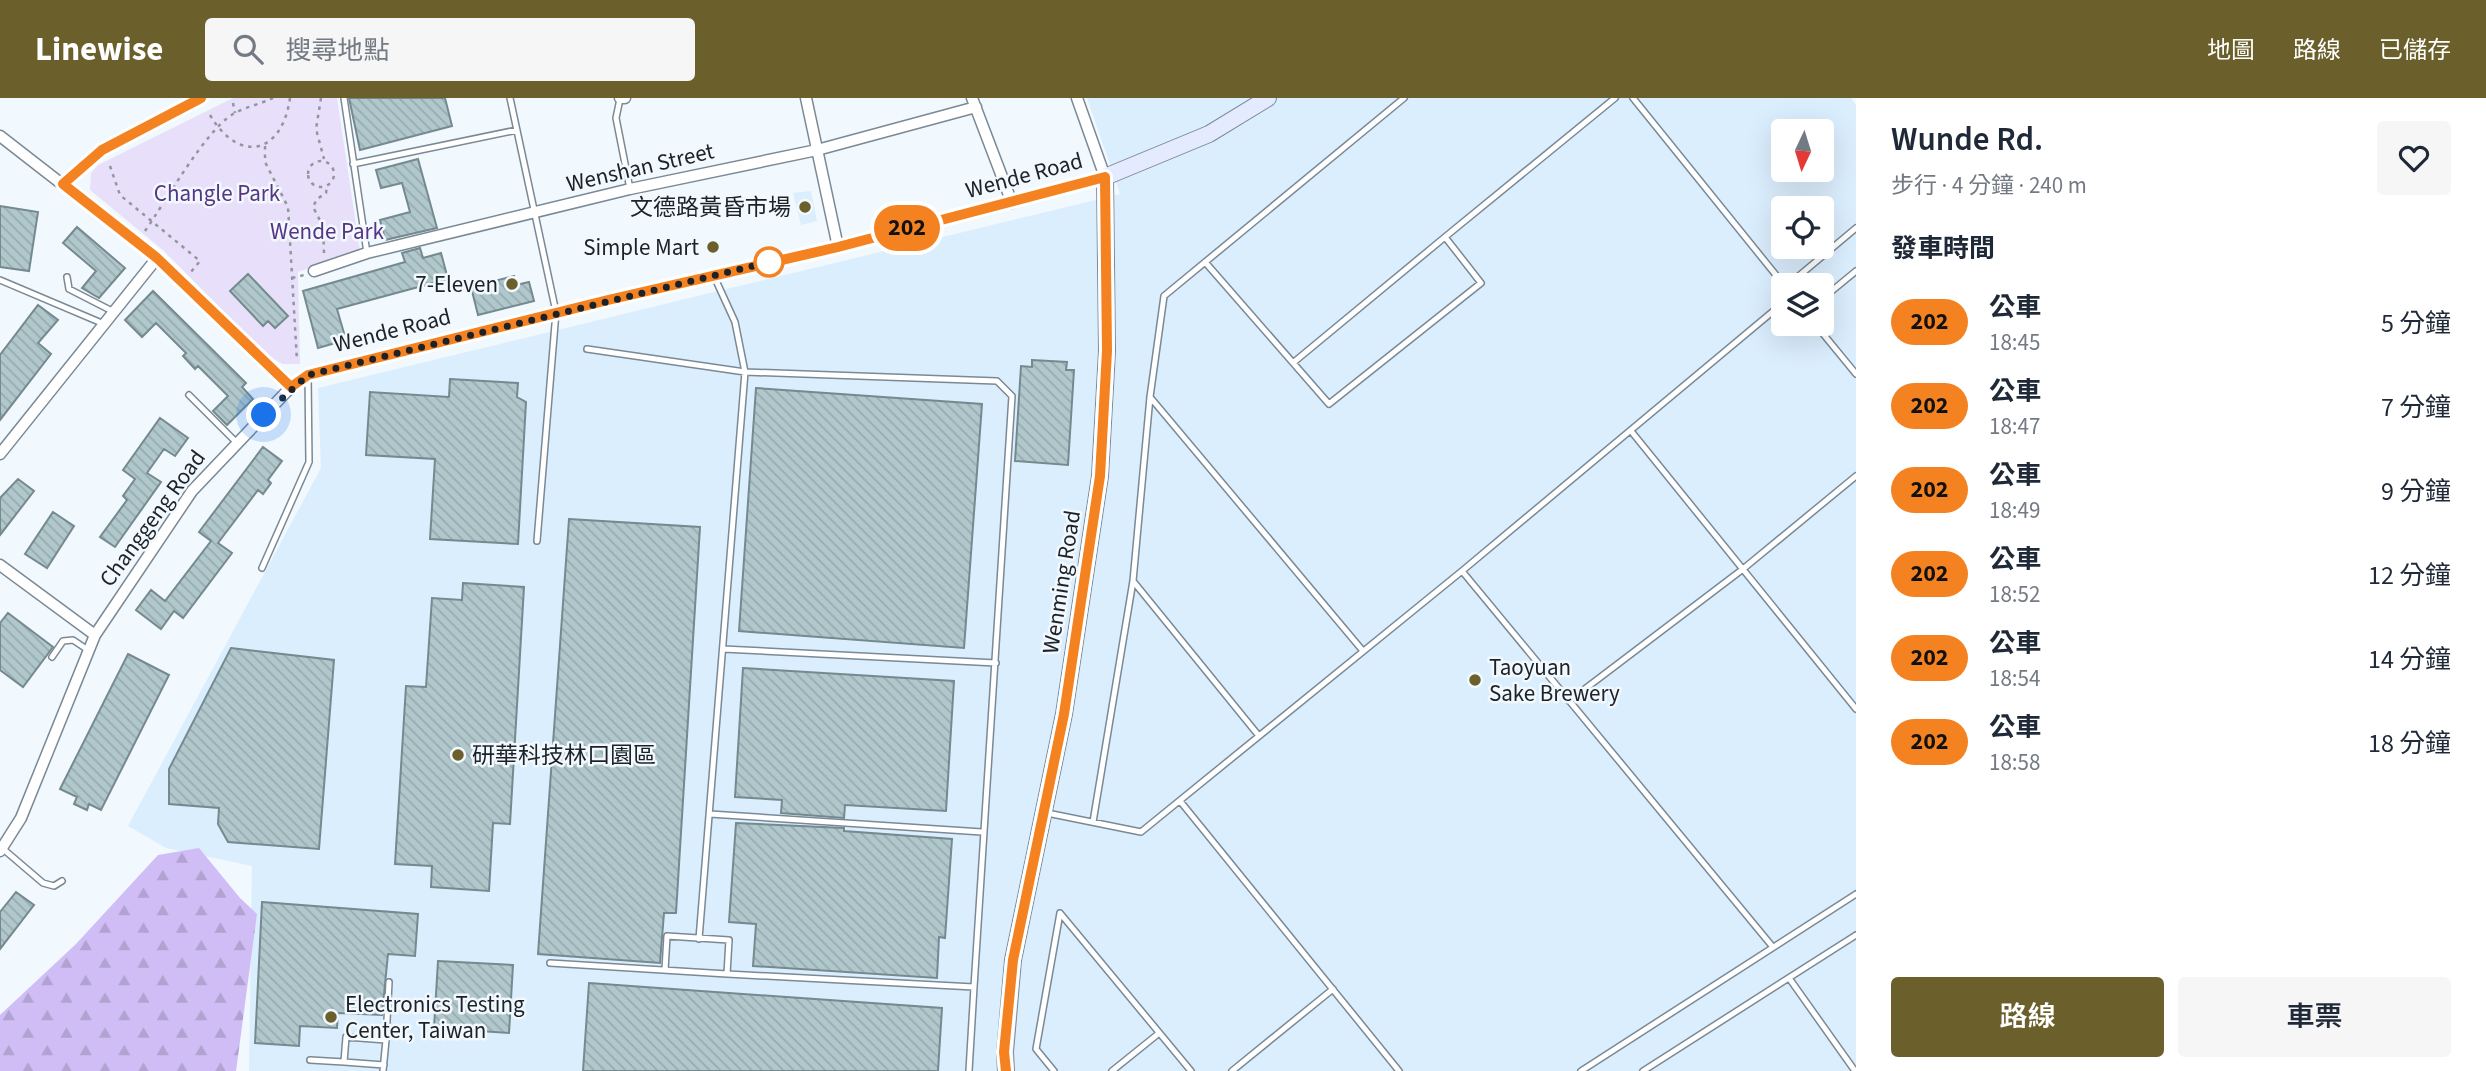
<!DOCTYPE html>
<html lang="zh-TW">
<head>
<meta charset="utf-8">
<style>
  body { margin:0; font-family:"Source Sans 3","Noto Sans TC",sans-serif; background:#f6f6f7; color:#1f2937; height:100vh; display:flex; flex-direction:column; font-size:26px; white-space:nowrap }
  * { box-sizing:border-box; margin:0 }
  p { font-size:23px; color:#747a83 }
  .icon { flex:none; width:38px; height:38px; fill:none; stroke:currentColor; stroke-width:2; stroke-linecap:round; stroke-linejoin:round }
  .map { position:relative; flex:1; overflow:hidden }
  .drawer { display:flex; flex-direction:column; background:#fff; width:630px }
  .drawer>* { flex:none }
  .badge { padding:0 14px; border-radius:23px; font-size:24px; line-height:46px }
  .needle { width:46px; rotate:184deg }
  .buttons { position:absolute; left:1771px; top:21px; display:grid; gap:14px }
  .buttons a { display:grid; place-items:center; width:63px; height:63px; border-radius:7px; background:#fff; box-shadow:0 7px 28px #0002; font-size:35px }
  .you { position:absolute; width:35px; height:35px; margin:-18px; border:5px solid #fff; border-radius:50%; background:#1a73e8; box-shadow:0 0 0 10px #1a73e833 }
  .map>.badge { position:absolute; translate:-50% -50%; box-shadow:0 0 0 4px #fff }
  h2 { padding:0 35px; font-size:26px; line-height:63px }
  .round { display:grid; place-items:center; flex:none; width:74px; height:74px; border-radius:7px; background:#f6f6f7 }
  .summary { display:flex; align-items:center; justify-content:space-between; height:119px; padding:0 35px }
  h1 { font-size:33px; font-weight:600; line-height:52px }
  .cta { display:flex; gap:14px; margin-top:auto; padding:14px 35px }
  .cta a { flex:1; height:80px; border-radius:7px; background:#6b5f2c; color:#fff; font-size:28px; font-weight:600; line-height:80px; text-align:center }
  .cta a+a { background:#f6f6f7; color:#1f2937 }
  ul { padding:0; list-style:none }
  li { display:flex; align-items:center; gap:21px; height:84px; padding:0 35px }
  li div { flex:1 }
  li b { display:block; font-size:26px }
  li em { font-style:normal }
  li .badge { min-width:77px; font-weight:700; text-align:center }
  header { display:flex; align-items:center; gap:42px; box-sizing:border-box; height:98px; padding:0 35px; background:#6b5f2c; color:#fff }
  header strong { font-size:33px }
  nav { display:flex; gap:38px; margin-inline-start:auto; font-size:24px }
  .search { width:490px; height:63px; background:#f6f6f7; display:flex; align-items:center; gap:18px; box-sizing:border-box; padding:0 24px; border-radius:7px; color:#747a83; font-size:26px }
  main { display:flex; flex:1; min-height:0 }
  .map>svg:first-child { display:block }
  .built { fill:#dbeefd; fill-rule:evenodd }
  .forest { fill:url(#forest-firs) }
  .park { fill:#e8e0fa }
  .building { fill:url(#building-back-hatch); stroke:#748a8f; stroke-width:2 }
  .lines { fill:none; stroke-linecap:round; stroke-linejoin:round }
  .lane-casing { stroke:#7a8995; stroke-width:8 }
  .street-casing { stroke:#7a8995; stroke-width:13 }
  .secondary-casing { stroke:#7a8995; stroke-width:18 }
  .path { stroke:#91979d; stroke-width:2.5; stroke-dasharray:3.5 5; stroke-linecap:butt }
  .lane { stroke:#fff; stroke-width:5 }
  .street { stroke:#fff; stroke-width:10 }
  .secondary { stroke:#e4eaff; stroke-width:16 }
  .line-casing { stroke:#fff; stroke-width:16 }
  .line { stroke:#f58220; stroke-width:10 }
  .walk { stroke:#1c2227; stroke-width:7; stroke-dasharray:0 12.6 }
  .poi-dot { fill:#6b5f2c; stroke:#f1f8fe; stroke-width:2.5 }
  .stop-dot { fill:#fff; stroke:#f58220; stroke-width:3.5 }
  .labels { text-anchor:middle; stroke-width:5; stroke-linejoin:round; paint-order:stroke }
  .street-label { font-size:23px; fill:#1c2227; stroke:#f1f8fe }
  .park-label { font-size:23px; fill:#563584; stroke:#f1f8fe }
  .poi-label { font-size:23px; fill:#1c2227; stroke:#f1f8fe; text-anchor:end }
</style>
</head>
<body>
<header>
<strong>Linewise</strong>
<div class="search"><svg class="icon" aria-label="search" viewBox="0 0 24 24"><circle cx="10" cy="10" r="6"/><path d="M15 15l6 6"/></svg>搜尋地點</div>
<nav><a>地圖</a><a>路線</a><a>已儲存</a></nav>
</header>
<main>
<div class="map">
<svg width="1856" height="973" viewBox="0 0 1856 973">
  <defs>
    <pattern id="forest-firs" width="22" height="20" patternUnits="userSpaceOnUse" patternTransform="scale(1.75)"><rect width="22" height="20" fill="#d0bdf5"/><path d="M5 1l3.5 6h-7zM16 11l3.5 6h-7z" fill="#b2a2d2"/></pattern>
    <pattern id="building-back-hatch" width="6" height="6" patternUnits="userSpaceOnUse" patternTransform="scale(1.75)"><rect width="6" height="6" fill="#b0c7cc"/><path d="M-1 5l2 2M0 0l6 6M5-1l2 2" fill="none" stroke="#97abaf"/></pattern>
  </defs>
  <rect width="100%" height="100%" fill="#f1f8fe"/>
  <path class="built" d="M1087,0H1851L1856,7V973H249L252,768L166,750L128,728L321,370L318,290L1120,96ZM1783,33H1822V72H1783ZM1783,110H1822V149H1783ZM1783,187H1822V226H1783Z
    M811,93L817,123L801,127L793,95Z"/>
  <path class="forest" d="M199,750L240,800L257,816L236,973H0V917L76,846L158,757Z"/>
  <path class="park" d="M233,0H337L360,153L298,174L300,266H283L268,258L164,153L90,92L91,75L98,67Z"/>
  <path class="building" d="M349,0H445L452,28L360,52Z
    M418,61L437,130L385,142L380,122L410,114L402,85L381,90L376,72Z
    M0,108L38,114L29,173L0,169Z
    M77,129L125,170L99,200L82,190L96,173L63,145Z
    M420,150L423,160L441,155L448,181L337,211L346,242L318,250L303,193L405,164L402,155Z
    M248,176L288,218L275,230L268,223L263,228L230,193Z
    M514,178L516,187L529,184L534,203L478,217L471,189Z
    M153,193L246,285L242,289L253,301L227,327L213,313L228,298L198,268L195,271L183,258L186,255L156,225L142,239L125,222Z
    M38,207L58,222L38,245L51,256L0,322V257Z
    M1032,262L1067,264L1066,272H1074L1068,367L1015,363L1021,268L1032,269Z
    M450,281L518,285L517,299L526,304L518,446L430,441L435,361L366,357L370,294L449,299Z
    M756,290L982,306L964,550L739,533Z
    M160,320L188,340L175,358L164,351L147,375L161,384L115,449L100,439L127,402L123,398L135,381L123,372Z
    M263,349L282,363L268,382L271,385L263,396L258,392L218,445L232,455L183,520L174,513L161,531L136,512L151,492L165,503L211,443L199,434Z
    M18,381L34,393L0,437V400Z
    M53,414L74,428L47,470L25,456Z
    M569,421L700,429L676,815H664L660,865L538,856Z
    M463,485L524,489L510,726L493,725L489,793L431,789L432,768L395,766L406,588L426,589L432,500L462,502Z
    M8,515L53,549L23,589L0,572V525Z
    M231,550L334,562L319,751L228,744L218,726L219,710L169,706V671Z
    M128,556L169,577L101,712L89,706L87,712L74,706L77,699L60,691Z
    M743,570L954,583L946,713L845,707L844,720L781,715L782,702L735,699Z
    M736,725L844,730V733L952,741L945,840L939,839L937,880L753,868L756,826L729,824Z
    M16,794L34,807L0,851V814Z
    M262,804L418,816L415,858L388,856L382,917L338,915L337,930L300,928L299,948L255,945Z
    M438,863L513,867L509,935L434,930Z
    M589,885L942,910L938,973H583Z"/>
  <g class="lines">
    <defs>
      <path id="lane" d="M344,0L367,155
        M510,0L556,214L537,443
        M1633,0L1784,187
        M620,1L616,20L630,91
        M353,66L517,32
        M1205,164L1329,306L1481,185L1445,139L1615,0
        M67,179L69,191L114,214
        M0,182L104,226
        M1788,187L1856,130
        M1822,201L1856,173
        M1815,226L1856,276
        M587,251L745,274L997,283L1012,298L974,889
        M1294,264L1445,139
        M189,297L236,344
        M1150,299L1363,553
        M1631,333L1856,611
        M262,470L309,364L308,277
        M1462,473L1772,848
        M1133,483L1259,638
        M723,551L996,565
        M52,559L63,543L73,542L88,552
        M1569,603L1743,471L1856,378
        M1180,703L1399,973
        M1047,715L1141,734L1462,473L1783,205
        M710,716L982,734
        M1093,724L1133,483L1150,299L1164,198L1404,0
        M2,750L43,785L54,788L62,783
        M699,841L745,274L735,224L713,176
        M550,865L727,876L729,842L667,838L665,872
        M727,876L974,889L969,973
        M1789,880L1855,973
        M386,942L389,884
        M310,962L344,964
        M383,973L386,942L346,939L344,964L384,967
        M1054,973L1036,951L1060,815L1191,973
        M1112,973L1158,936
        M1232,973L1333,891
        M1581,973L1856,796
        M1643,973L1856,837"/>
      <path id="street" d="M620,0H625
        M806,0L838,149
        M972,0L1012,105
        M0,38L157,160L291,289
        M63,86L101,52L201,0
        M314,173L367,155L630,91L817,52L976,9
        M0,356L157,160
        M0,467L95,537
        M0,753L21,720L95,537L192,393L291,289L308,277L556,214L838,149L1105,79L1077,0"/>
      <path id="secondary" d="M1006,973L1005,954L1013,862L1064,616L1100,378L1107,253L1105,79L1209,36L1268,0"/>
    </defs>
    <use href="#lane" class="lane-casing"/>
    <use href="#street" class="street-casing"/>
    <use href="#secondary" class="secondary-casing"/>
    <path class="path" d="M321,0L316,31L324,61
      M233,5L235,15
      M210,17C239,66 282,57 290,0
      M265,48V64L288,109L297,263
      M308 76a13 13 0 1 1 26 0a13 13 0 1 1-26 0Z
      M110,68L120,97L200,163L191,174
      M145,133C166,103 205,33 233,16C245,9 261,6 273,0
      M324,155L323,128L313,109L317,101L326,95L327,88
      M292,180L304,177"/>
    <use href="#lane" class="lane"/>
    <use href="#street" class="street"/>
    <use href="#secondary" class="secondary"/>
  </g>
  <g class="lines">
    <defs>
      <path id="line" d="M201,0L102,52L63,86L157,160L291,289L308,277L608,202L838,149L1105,79L1107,253L1100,378L1064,616L1013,862L1004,954L1006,973"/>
    </defs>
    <use href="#line" class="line-casing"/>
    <use href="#line" class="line"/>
    <path class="walk" d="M264,317L308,277L769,164"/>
  </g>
  <g class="poi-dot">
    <circle cx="805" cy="109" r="7"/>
    <circle cx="713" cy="149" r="7"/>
    <circle cx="512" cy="186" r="7"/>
    <circle cx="1475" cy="582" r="7"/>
    <circle cx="458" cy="657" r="7"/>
    <circle cx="331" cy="919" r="7"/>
  </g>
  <circle class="stop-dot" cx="769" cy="164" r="14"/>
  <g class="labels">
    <g class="street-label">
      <text transform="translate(640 69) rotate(-13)" y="8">Wenshan Street</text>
      <text transform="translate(1024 77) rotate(-15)" y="8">Wende Road</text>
      <text transform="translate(392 232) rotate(-14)" y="8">Wende Road</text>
      <text transform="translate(152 420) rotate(-54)" y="8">Changgeng Road</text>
      <text transform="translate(1061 484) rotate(-81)" y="8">Wenming Road</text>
    </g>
    <g class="park-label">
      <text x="217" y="103">Changle Park</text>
      <text x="327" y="141">Wende Park</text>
    </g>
    <g class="poi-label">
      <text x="791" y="117">文德路黃昏市場</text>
      <text x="699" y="157">Simple Mart</text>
      <text x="498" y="194">7-Eleven</text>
      <text x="1489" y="577" text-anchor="start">Taoyuan<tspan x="1489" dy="26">Sake Brewery</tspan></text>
      <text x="472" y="665" text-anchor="start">研華科技林口園區</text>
      <text x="345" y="914" text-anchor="start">Electronics Testing<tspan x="345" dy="26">Center, Taiwan</tspan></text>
    </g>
  </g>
</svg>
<div class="buttons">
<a><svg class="needle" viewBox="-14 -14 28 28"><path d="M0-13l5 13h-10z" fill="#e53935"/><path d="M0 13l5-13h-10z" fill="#747a83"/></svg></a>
<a><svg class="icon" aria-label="locate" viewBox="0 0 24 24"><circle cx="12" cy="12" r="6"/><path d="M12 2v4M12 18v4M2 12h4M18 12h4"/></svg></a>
<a><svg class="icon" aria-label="layers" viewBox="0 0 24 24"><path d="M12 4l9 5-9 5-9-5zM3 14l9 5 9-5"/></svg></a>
</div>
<div class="you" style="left:264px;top:317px"></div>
<b class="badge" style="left:907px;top:130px;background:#f58220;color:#111">202</b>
</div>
<section class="drawer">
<div class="summary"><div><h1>Wunde Rd.</h1><p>步行 · 4 分鐘 · 240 m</p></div><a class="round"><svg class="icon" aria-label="heart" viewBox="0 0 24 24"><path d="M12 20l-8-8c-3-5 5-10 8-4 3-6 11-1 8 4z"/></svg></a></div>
<h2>發車時間</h2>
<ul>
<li><span class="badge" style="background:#f58220;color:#111">202</span><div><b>公車</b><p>18:45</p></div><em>5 分鐘</em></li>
<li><span class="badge" style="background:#f58220;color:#111">202</span><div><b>公車</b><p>18:47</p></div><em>7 分鐘</em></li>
<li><span class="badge" style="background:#f58220;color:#111">202</span><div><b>公車</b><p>18:49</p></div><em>9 分鐘</em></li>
<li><span class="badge" style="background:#f58220;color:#111">202</span><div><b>公車</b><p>18:52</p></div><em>12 分鐘</em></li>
<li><span class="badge" style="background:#f58220;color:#111">202</span><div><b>公車</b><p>18:54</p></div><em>14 分鐘</em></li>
<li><span class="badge" style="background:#f58220;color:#111">202</span><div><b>公車</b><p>18:58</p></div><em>18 分鐘</em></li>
</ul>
<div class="cta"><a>路線</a><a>車票</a></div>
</section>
</main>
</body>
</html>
